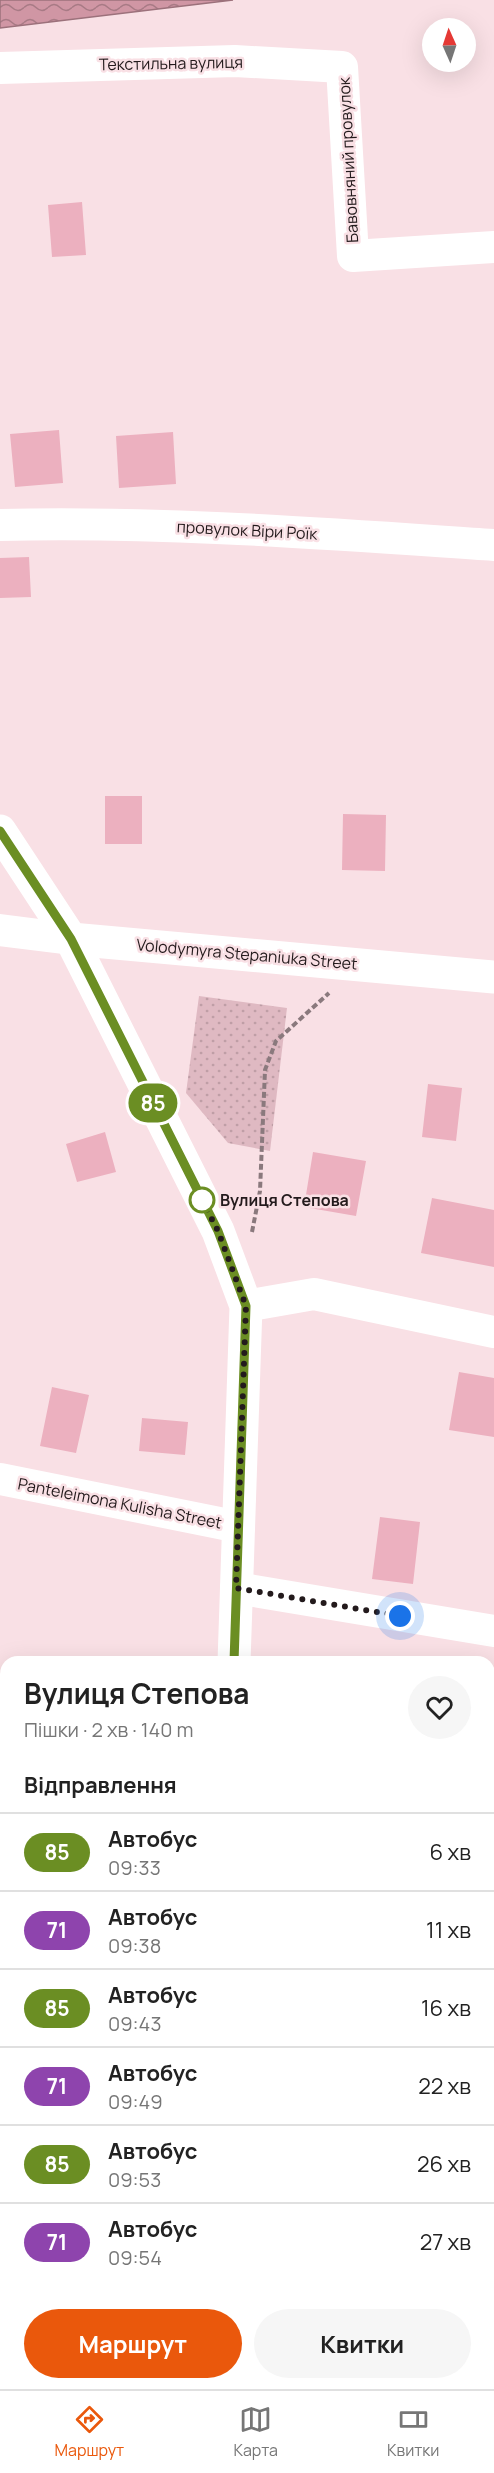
<!DOCTYPE html>
<html lang="uk">
<head>
<meta charset="utf-8">
<style>
  body { margin:0; font-family:Manrope,sans-serif; background:#f6f6f6; color:#222; height:100vh; display:flex; flex-direction:column; font-size:22px; white-space:nowrap }
  * { box-sizing:border-box; margin:0 }
  p { font-size:20px; color:#767676 }
  .icon { flex:none; width:33px; height:33px; fill:none; stroke:currentColor; stroke-width:2; stroke-linecap:round; stroke-linejoin:round }
  .map { position:relative; flex:1; overflow:hidden }
  .panel { position:absolute; left:0px; top:1656px; width:495px; height:734px; display:flex; flex-direction:column; background:#fff; border-radius:18px 18px 0 0; box-shadow:0 6px 24px #0002 }
  .panel>* { flex:none }
  .badge { padding:0 12px; border-radius:20px; font-size:21px; line-height:39px }
  .needle { width:39px; rotate:357deg }
  .tools { position:absolute; left:422px; top:18px; display:grid; gap:12px }
  .tools a { display:grid; place-items:center; width:54px; height:54px; border-radius:50%; background:#fff; box-shadow:0 6px 24px #0002; font-size:30px }
  .you { position:absolute; width:30px; height:30px; margin:-15px; border:4px solid #fff; border-radius:50%; background:#1a73e8; box-shadow:0 0 0 9px #1a73e833 }
  .map>.badge { position:absolute; translate:-50% -50%; box-shadow:0 0 0 3px #fff }
  h2 { padding:0 24px; font-size:22px; line-height:54px }
  .round { display:grid; place-items:center; flex:none; width:63px; height:63px; border-radius:32px; background:#f6f6f6 }
  .headline { display:flex; align-items:center; justify-content:space-between; height:102px; padding:0 24px }
  h1 { font-size:28px; font-weight:700; line-height:45px }
  .cta { display:flex; gap:12px; margin-top:auto; padding:12px 24px }
  .cta a { flex:1; height:69px; border-radius:36px; background:#ea580c; color:#fff; font-size:24px; font-weight:700; line-height:69px; text-align:center }
  .cta a+a { background:#f6f6f6; color:#222 }
  ul { padding:0; list-style:none }
  li { display:flex; align-items:center; gap:18px; height:78px; padding:0 24px; border-top:2px solid #e0e0e0 }
  li div { flex:1 }
  li b { display:block; font-size:22px }
  li em { font-style:normal }
  li .badge { min-width:66px; font-weight:700; text-align:center }
  .tab-bar { display:flex; justify-content:space-around; align-items:center; height:84px; border-top:2px solid #e0e0e0; background:#fff; font-size:16px; color:#767676 }
  .tab-bar a { display:grid; justify-items:center; gap:3px }
  .tab-bar .current { color:#ea580c }
  .map>svg:first-child { display:block }
  .park { fill:url(#park-dots) }
  .water { fill:url(#water-waves); stroke:#9c717b; stroke-width:1.5 }
  .building { fill:#ecb0bf }
  .lines { fill:none; stroke-linecap:round; stroke-linejoin:round }
  .path { stroke:#8a797d; stroke-width:4; stroke-dasharray:6 3; stroke-linecap:butt }
  .street { stroke:#fff; stroke-width:32 }
  .secondary { stroke:#fff; stroke-width:33 }
  .line-casing { stroke:#fff; stroke-width:14 }
  .line { stroke:#6b8e23; stroke-width:9 }
  .walk { stroke:#231a1c; stroke-width:6; stroke-dasharray:0 10.8 }
  .stop-dot { fill:#fff; stroke:#6b8e23; stroke-width:3 }
  .labels { text-anchor:middle; stroke-width:5; stroke-linejoin:round; paint-order:stroke }
  .street-label { font-size:16px; fill:#231a1c; stroke:#f9e0e5 }
  .stop-label { font-size:16px; font-weight:bold; fill:#231a1c; stroke:#f9e0e5; text-anchor:start }
</style>
</head>
<body>
<div class="map">
<svg width="494" height="2389" viewBox="0 0 494 2389">
  <defs>
    <pattern id="park-dots" width="8" height="8" patternUnits="userSpaceOnUse" patternTransform="scale(1.5)"><rect width="8" height="8" fill="#dfb9c2"/><path d="M2 2h.1M6 6h.1" fill="none" stroke="#bf9ea6" stroke-width="1.8" stroke-linecap="round"/></pattern>
    <pattern id="water-waves" width="16" height="10" patternUnits="userSpaceOnUse" patternTransform="scale(1.5)"><rect width="16" height="10" fill="#d096a4"/><path d="M0 5q4-4 8 0t8 0" fill="none" stroke="#a87a85"/></pattern>
  </defs>
  <rect width="100%" height="100%" fill="#f9e0e5"/>
  <path class="park" d="M199,996L287,1008L270,1151L228,1143L186,1093Z"/>
  <path class="water" d="M0,0H233L0,28Z
    M0,2378L6,2379V2384H35L71,2389H0Z
    M290,2384H464L467,2389H290Z"/>
  <path class="building" d="M82,202L86,255L52,257L48,205Z
    M59,430L63,483L15,487L10,434Z
    M173,432L176,484L119,488L116,436Z
    M29,557L31,597L0,598V558Z
    M105,796H142V844H105Z
    M343,814L386,815L385,871L342,870Z
    M428,1084L462,1088L456,1141L422,1137Z
    M105,1132L116,1172L77,1182L66,1144Z
    M313,1152L366,1161L356,1216L304,1207Z
    M432,1198L494,1210V1267L421,1253Z
    M459,1372L494,1378V1437L449,1430Z
    M52,1387L89,1395L76,1453L40,1446Z
    M142,1418L188,1422L185,1455L139,1451Z
    M380,1517L420,1522L413,1584L372,1579Z"/>
  <g class="lines">
    <path class="path" d="M252,1232L260,1191L265,1070L276,1041L329,993"/>
    <path class="street" d="M0,68L235,61L342,67L353,256L494,247
      M0,525C165,521 330,534 494,545
      M0,930L71,939
      M246,1306L314,1294L494,1332
      M0,1479L239,1527
      M236,1588L494,1631
      M0,1861H6
      M0,2051L6,2050
      M489,2161L494,2163"/>
    <path class="secondary" d="M0,831L71,939L218,1231L246,1306L234,1662
      M71,939L494,977
      M224,2389V2384"/>
  </g>
  <g class="lines">
    <defs>
      <path id="line" d="M0,831L71,939L218,1231L246,1306L234,1662"/>
    </defs>
    <use href="#line" class="line-casing"/>
    <use href="#line" class="line"/>
    <path class="walk" d="M202,1200L218,1231L246,1306L236,1588L400,1616"/>
  </g>
  <circle class="stop-dot" cx="202" cy="1200" r="12"/>
  <g class="labels">
    <g class="street-label">
      <text transform="translate(171 63) rotate(-1)" y="6">Текстильна вулиця</text>
      <text transform="translate(348 160) rotate(-93)" y="6">Бавовняний провулок</text>
      <text transform="translate(247 530) rotate(3)" y="6">провулок Віри Роїк</text>
      <text transform="translate(247 954) rotate(5)" y="6">Volodymyra Stepaniuka Street</text>
      <text transform="translate(120 1503) rotate(11)" y="6">Panteleimona Kulisha Street</text>
    </g>
    <g class="stop-label">
      <text x="220" y="1206">Вулиця Степова</text>
    </g>
  </g>
</svg>
<div class="tools">
<a><svg class="needle" viewBox="-14 -14 28 28"><path d="M0-13l5 13h-10z" fill="#e53935"/><path d="M0 13l5-13h-10z" fill="#767676"/></svg></a>
</div>
<div class="you" style="left:400px;top:1616px"></div>
<b class="badge" style="left:153px;top:1103px;background:#6b8e23;color:#fff">85</b>
<section class="panel">
<div class="headline"><div><h1>Вулиця Степова</h1><p>Пішки · 2 хв · 140 m</p></div><a class="round"><svg class="icon" aria-label="heart" viewBox="0 0 24 24"><path d="M12 20l-8-8c-3-5 5-10 8-4 3-6 11-1 8 4z"/></svg></a></div>
<h2>Відправлення</h2>
<ul>
<li><span class="badge" style="background:#6b8e23;color:#fff">85</span><div><b>Автобус</b><p>09:33</p></div><em>6 хв</em></li>
<li><span class="badge" style="background:#8e44ad;color:#fff">71</span><div><b>Автобус</b><p>09:38</p></div><em>11 хв</em></li>
<li><span class="badge" style="background:#6b8e23;color:#fff">85</span><div><b>Автобус</b><p>09:43</p></div><em>16 хв</em></li>
<li><span class="badge" style="background:#8e44ad;color:#fff">71</span><div><b>Автобус</b><p>09:49</p></div><em>22 хв</em></li>
<li><span class="badge" style="background:#6b8e23;color:#fff">85</span><div><b>Автобус</b><p>09:53</p></div><em>26 хв</em></li>
<li><span class="badge" style="background:#8e44ad;color:#fff">71</span><div><b>Автобус</b><p>09:54</p></div><em>27 хв</em></li>
</ul>
<div class="cta"><a>Маршрут</a><a>Квитки</a></div>
</section>
</div>
<nav class="tab-bar">
<a class="current"><svg class="icon" aria-label="directions" viewBox="0 0 24 24"><path d="M12 3l9 9-9 9-9-9zM9 14v-3h6M13 9l2 2-2 2"/></svg>Маршрут</a>
<a><svg class="icon" aria-label="map" viewBox="0 0 24 24"><path d="M3 6l6-2 6 2 6-2v14l-6 2-6-2-6 2zM9 4v14M15 6v14"/></svg>Карта</a>
<a><svg class="icon" aria-label="tickets" viewBox="0 0 24 24"><path d="M3 7h18v10H3zM15 7v10"/></svg>Квитки</a>
</nav>
</body>
</html>
